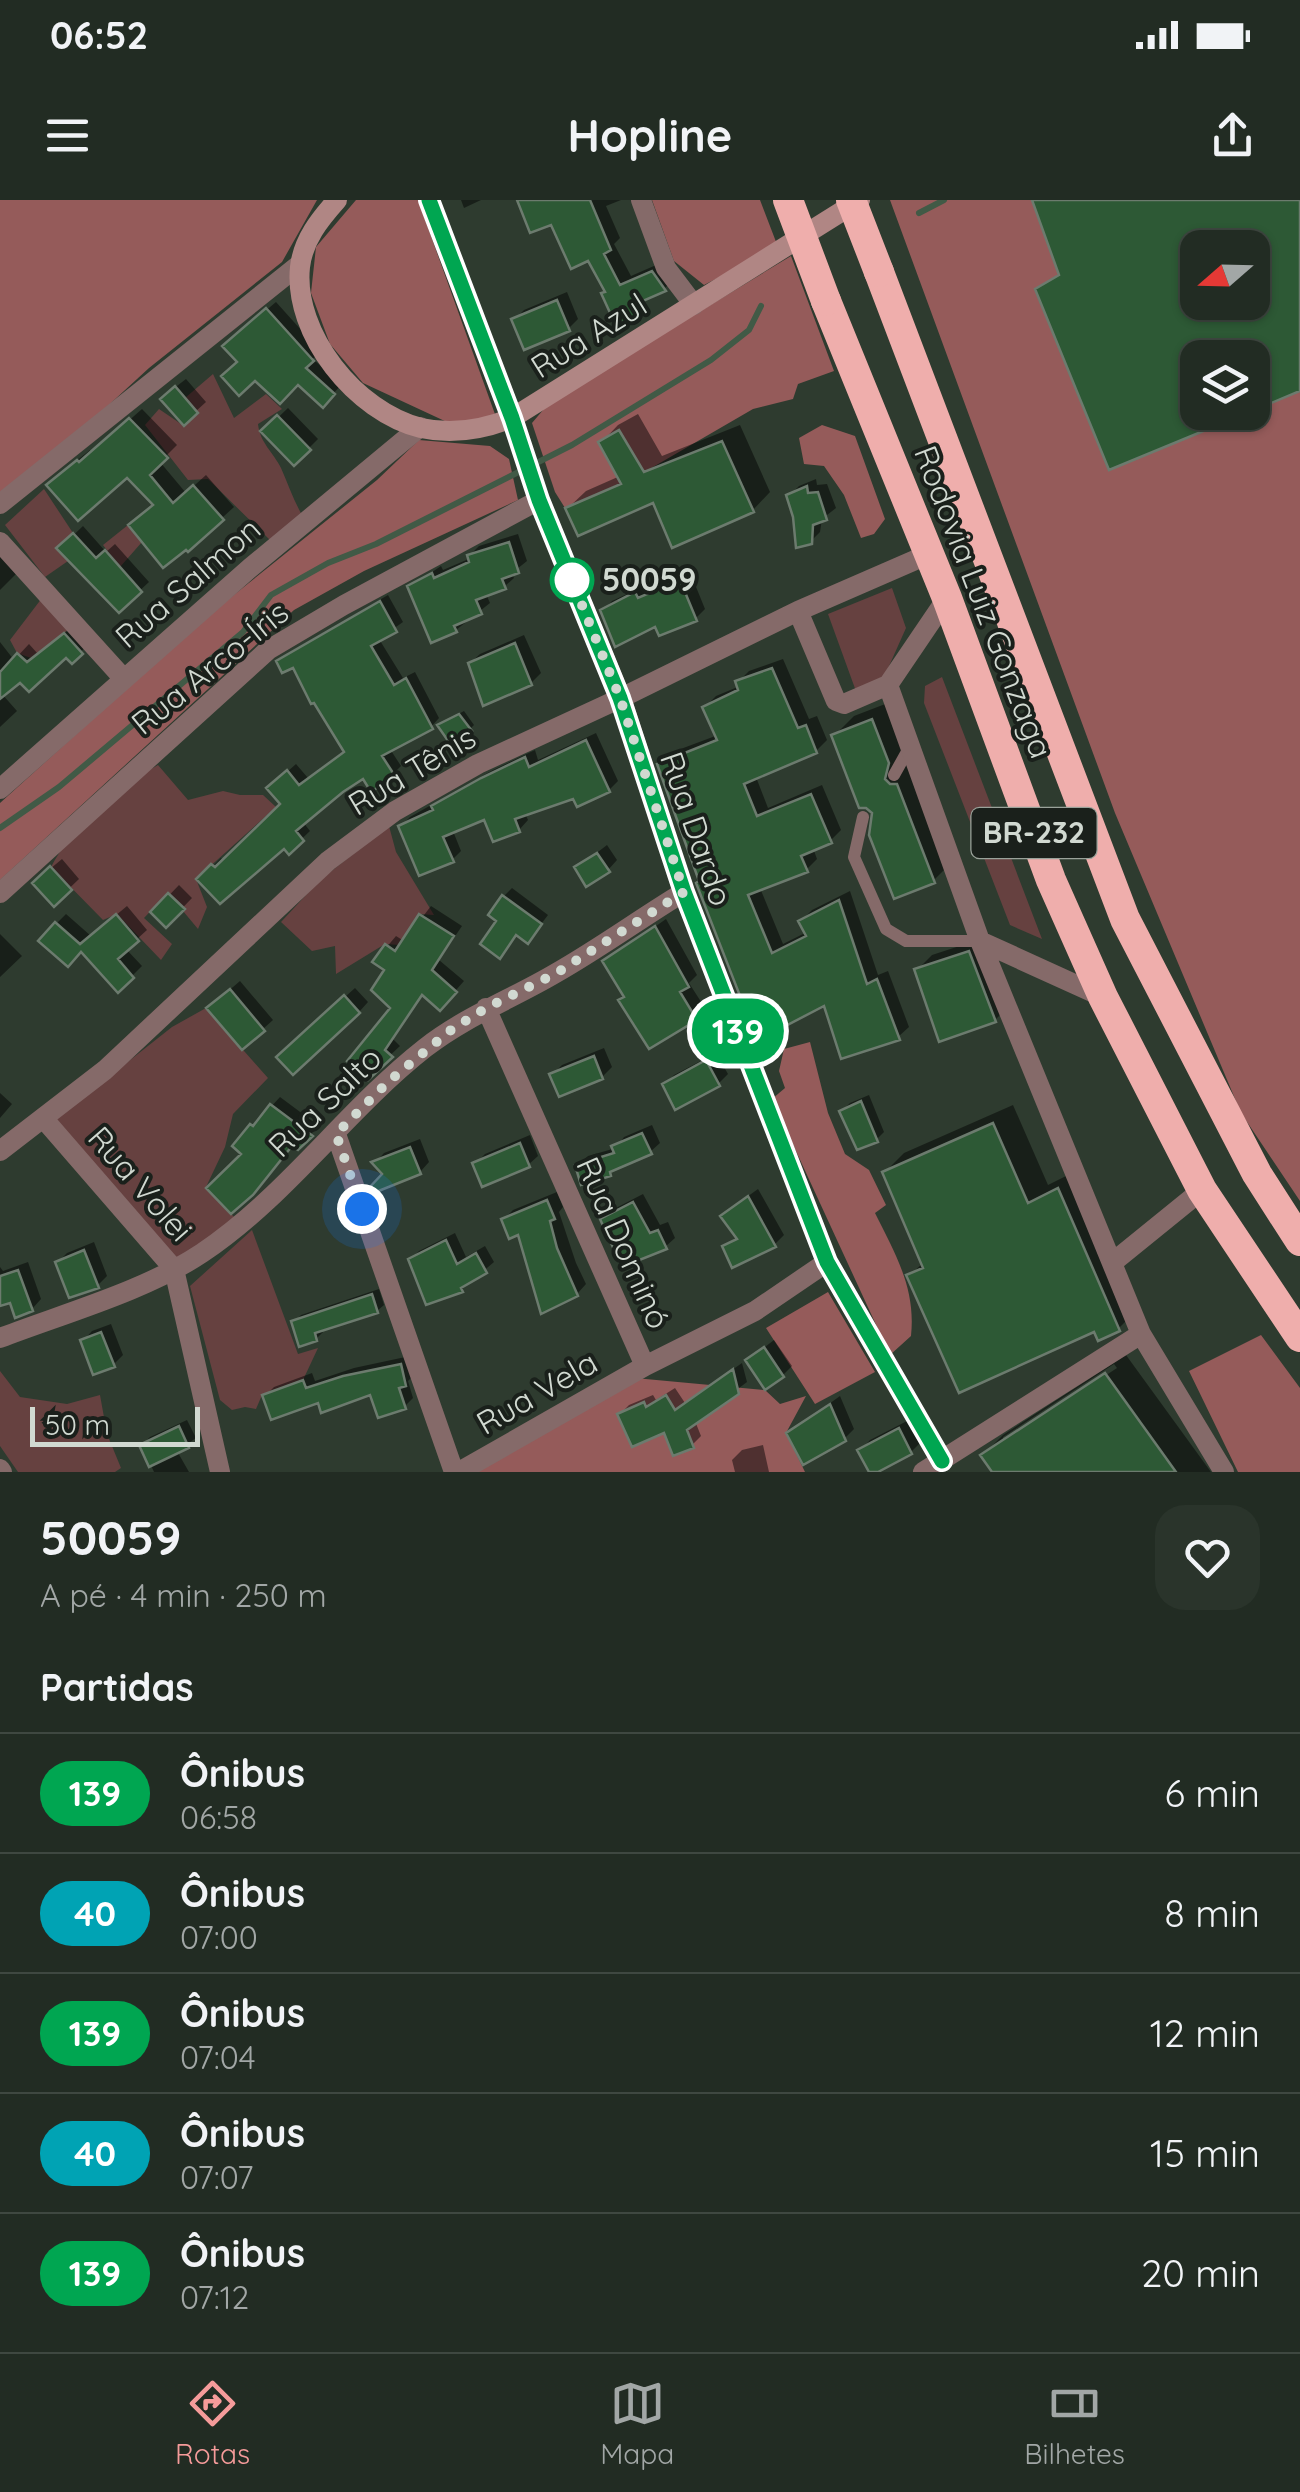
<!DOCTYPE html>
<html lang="pt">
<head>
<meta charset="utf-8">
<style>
  body { margin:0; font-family:Quicksand,sans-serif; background:#2a342b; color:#f1f3f6; height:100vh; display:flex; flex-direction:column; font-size:38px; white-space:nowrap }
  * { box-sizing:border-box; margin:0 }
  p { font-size:32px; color:#a2a7a6 }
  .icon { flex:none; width:55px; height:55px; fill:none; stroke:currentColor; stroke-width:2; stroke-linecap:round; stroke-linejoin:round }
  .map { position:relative; height:1272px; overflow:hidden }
  .panel { display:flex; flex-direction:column; background:#222c23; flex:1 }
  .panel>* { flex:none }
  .badge { padding:0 20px; border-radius:32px; font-size:35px; line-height:65px }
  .needle { width:65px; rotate:250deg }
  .buttons { position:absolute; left:1180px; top:30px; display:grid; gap:20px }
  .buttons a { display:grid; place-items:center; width:90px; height:90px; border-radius:20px; background:#222c23; box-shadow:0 2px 8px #0004,0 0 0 2px #3f4841; font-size:50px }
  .scale { position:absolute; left:30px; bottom:25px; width:170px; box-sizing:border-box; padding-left:10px; border:5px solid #d1d9d1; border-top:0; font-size:28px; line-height:35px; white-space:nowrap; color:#d1d9d1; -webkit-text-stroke:8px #1a201b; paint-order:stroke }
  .you { position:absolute; width:50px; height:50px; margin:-25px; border:8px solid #fff; border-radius:50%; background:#1a73e8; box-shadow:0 0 0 15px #1a73e833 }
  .map>.badge { position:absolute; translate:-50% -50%; box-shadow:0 0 0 5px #fff }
  h2 { padding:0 40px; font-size:38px; line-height:90px }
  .round { display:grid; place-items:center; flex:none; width:105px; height:105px; border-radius:30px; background:#2a342b }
  .headline { display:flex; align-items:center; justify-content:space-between; height:170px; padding:0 40px }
  h1 { font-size:48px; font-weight:700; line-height:75px }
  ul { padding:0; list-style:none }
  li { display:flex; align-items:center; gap:30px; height:120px; padding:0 40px; border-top:2px solid #3f4841 }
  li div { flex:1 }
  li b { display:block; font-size:38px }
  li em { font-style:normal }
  li .badge { min-width:110px; font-weight:700; text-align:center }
  .status { display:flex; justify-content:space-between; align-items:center; height:70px; padding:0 50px; background:#222c23; direction:ltr }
  .status svg { height:28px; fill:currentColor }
  header { display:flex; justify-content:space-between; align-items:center; height:130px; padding:0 40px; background:#222c23; font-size:45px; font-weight:700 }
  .tabs { display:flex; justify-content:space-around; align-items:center; height:140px; border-top:2px solid #3f4841; background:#222c23; font-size:28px; color:#a2a7a6 }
  .tabs a { display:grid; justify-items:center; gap:5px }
  .tabs .selected { color:#f59b9a }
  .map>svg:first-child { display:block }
  .green { fill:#664140 }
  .forest { fill:#955b5a; fill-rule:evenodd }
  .shadow { fill:#0007; fill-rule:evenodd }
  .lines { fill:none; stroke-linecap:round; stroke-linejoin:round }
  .stream { stroke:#415a46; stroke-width:6 }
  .building { fill:#2d5935; stroke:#6c7b6e; stroke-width:2.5; fill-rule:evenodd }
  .lane { stroke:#856a69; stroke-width:12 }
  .street { stroke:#856a69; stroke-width:20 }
  .secondary { stroke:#b08684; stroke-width:20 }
  .highway { stroke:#efaeac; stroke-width:30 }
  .highway-bridge { stroke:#efaeac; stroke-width:30 }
  .line-casing { stroke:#fff; stroke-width:22 }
  .line { stroke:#00a651; stroke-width:15 }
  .walk { stroke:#d1d9d1; stroke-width:10; stroke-dasharray:0 18 }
  .stop-dot { fill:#fff; stroke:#00a651; stroke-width:5 }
  .labels { text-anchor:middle; stroke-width:8; stroke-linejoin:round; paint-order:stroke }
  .shield { fill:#1a201b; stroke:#9aa29a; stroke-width:2.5 }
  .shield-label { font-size:30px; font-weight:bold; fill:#d1d9d1 }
  .street-label { font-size:32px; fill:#d1d9d1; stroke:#1a201b }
  .stop-label { font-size:32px; font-weight:bold; fill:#d1d9d1; stroke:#1a201b; text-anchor:start }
</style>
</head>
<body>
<div class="status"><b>06:52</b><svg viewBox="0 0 49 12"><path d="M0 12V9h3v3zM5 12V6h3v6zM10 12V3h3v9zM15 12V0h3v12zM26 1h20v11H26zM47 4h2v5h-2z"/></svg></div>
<header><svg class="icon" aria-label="menu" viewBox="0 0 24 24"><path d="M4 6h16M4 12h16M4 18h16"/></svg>Hopline<svg class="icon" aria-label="share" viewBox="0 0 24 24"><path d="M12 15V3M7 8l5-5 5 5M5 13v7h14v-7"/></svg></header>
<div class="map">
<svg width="1300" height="1272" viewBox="0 0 1300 1272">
  <rect width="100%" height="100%" fill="#2e3b2f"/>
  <path class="green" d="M213,174L234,218L266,194L282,209L258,224C260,243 273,252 281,268C288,284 293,299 302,315L272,342L208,279L188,280L145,225L159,209L184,226L185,198Z
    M44,289L73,333L57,348L68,361L45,377L5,325Z
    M128,325L142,342L120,367L103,345Z
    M892,388L906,428L881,484L857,494L828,414Z
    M42,398L73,426L31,458L17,453L10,440Z
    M942,477L1042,739L1010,725L924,503L925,486Z
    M158,565L188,600L223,591L240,595H263L276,607L196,679L207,707L198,729L168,693L144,718L172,744L161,760L117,714L103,720L51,667C71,628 120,587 158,565Z
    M389,626L396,652L434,715L419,714L400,745L385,744L336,774L335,746L312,751L281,722L320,680Z
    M206,808L268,878L233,914L225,947L206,987L236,1019L177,1060L53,921L172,827Z
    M252,1030L298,1154L318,1148L303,1180L262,1195L256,1209L245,1207L232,1210L220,1200L190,1086Z
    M0,1171L20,1197L67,1204L100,1195L107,1234L121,1268L115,1272H18L0,1246Z"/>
  <path class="forest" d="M0,0H317L282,62L149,168L0,305Z
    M356,0H418L496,217L449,223L363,183L330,144L311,93L316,47Z
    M652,0H760L778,47L704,85L674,61Z
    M890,0H1300V1001L1241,913L1115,613ZM1198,48H1252V102H1198ZM1198,158H1252V212H1198Z
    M791,56L834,171L798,184L793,199L753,209L641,274L565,308L555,292L532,223L549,203Z
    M822,225L855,236L885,319L874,334L861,338L844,295L824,266L804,264L799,238Z
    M419,240L490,246L509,259L518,300L364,371L294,410L0,680V603L199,423L377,280Z
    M810,842L828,913L845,954L869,970L886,1005L875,1013C896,1055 916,1089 911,1136L890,1155L772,899L785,888L779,871L784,849Z
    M828,1092L875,1172L815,1204L766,1128Z
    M1261,1135L1300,1188V1272H1238L1189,1171Z
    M624,1177L765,1190L780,1204L806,1196L786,1233L805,1272H459Z"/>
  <path class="shadow" d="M461,0H481L464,8Z
    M520,0H621L606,6L620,38L614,44L631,76L663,62L674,79L664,89L642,98L646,107L636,117L607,91L589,58L552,22Z
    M567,92L578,119L568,129L514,120L524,110Z
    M276,102L320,151L313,159L341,185L323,205L298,182L240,162L233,138Z
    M186,179L206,202L184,222L173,189Z
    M288,208L318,239L294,263L264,231Z
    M142,209L177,245L160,262L186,293L206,275L234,307L188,349L155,304L127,274H60L90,250L92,253Z
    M638,214L662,256L740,225L770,292L753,310L654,300L568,308L586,291L620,276L601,243L618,225Z
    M816,279L817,285L827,284L836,308L822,319L820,332L810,342L796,316L789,296L799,286Z
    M83,326L106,352L115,344L149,382L119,410L60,348Z
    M518,334L527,361L512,373L514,378L504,387L486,394L490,403L456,430L410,387L441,366L443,370L471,358L470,355L479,346Z
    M0,342L23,367L0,390Z
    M690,372L705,409L695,419L656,423L603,411L612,401L646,385L648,390Z
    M388,395L403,422L379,439L403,478L415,472L439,518L431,527L390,549L401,566L393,574L363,576L303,622L310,631L289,651L284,645L200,679L221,658L224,661L283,604L278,580L296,564L308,578L347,550L294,465L279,462L288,453Z
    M75,425L91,442L72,460L67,454L21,479L2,494L17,511L0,527V442L14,460L29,444L38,454Z
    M524,435L541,473L531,483L485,502L470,463L480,454Z
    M783,459L809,519L817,516L827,540L816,551L756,577L768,608L822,585L841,630L830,641L813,648L817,659L806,670L760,688L783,744L807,732L801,721L812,710L850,691L878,775L888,771L909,827L898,837L826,802L771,831L701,680L660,564L670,553L718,535L705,507L716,496L740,486L738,482L749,471Z
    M893,501L954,660L934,680L875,612L834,536L854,516Z
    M464,511L474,525L470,529L444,522Z
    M596,533L618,581L609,590L574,596L525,613L528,620L519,630L486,617L453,631L461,651L452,660L401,626L410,617L493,570L535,550L538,560Z
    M607,645L617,660L608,670L577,668Z
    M62,659L79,679L54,703L44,674Z
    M179,685L192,698L166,725L153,712Z
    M512,688L548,715L535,732L517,733L500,755V720L504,696Z
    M127,706L147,730L126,749L142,766L118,790L56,724L66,714L91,736Z
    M431,706L462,726L439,760L464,781L449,798L423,794L393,839L400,846L368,876L393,808L387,770L375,761L396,736L404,741Z
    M666,719L697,775L689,783L705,808L695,818L626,795L605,762Z
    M0,734L22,756L0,777Z
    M984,738L1010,805L995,820L917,770L932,755Z
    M240,781L273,820L263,829L219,799Z
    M355,788L368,802L359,812L289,847Z
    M604,848L612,867L602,877L552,875L562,865Z
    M716,853L728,874L718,884L665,885L674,875Z
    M0,893L12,904L0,918Z
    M869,895L884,932L876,940L842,911L850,903Z
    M280,897L319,926L298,947L292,943L245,953L235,946Z
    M1013,905L1048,985L1078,970L1138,1109L1118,1129H1095L909,1076L924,1062L885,972L904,953Z
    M652,925L660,943L650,952L618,966L610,974L578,965L588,956L616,948L624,937Z
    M530,935L538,956L528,965L475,964L485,954Z
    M420,939L429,962L420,972L385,974L375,963L384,953Z
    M758,989L784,1035L774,1045L725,1047L737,1036L733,1007Z
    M557,992L563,1007L559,1012L576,1063L586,1084L577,1094L520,1031L504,1019L513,1010Z
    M643,994L660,1025L668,1022L675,1038L665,1047L603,1020L612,1010Z
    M455,1033L466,1057L485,1046L494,1062L461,1090L410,1060L419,1051Z
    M94,1042L107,1076L98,1085L58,1062L67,1053Z
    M28,1062L41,1099L32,1109L11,1100L0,1104V1067L3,1071Z
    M379,1089L384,1105L377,1111L322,1128L323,1132L316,1139L294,1122L301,1115Z
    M111,1124L123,1155L113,1165L83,1141L92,1131Z
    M774,1140L792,1166L783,1175L748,1160Z
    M1126,1155L1211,1272H995L983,1255L1003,1235ZM1114,1164L1117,1168L1003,1243V1237Z
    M410,1156L414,1175L408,1181L413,1198L404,1207L372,1192L319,1199L265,1196L274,1187L312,1173L315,1181L354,1168Z
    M742,1163L747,1182L695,1221L701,1236L692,1245L665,1230L620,1214L629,1205L653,1195L656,1200L675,1188L685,1203Z
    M840,1196L854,1229L844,1239L789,1233Z
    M187,1220L196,1238L177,1251L189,1272H154L142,1245L150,1237Z
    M909,1220L921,1242L911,1252L861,1250L870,1240Z
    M763,1245L769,1272H735L732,1260L742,1250Z"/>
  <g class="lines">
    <path class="stream" d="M919,13L944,0
      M0,628L59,587L243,432L271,395L328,363L376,344L572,245L711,160L749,130L761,106"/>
  </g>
  <path class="building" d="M517,0H590L611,50L604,54L620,85L652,71L666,91L631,106L638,119L624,126L616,112L611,115L601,93L605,92L588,61L571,69L551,25L530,33Z
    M1032,0H1300V191L1252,211V158H1198V212L1247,213L1109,270L1035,89L1059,75ZM1198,48H1252V102H1198Z
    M557,100L570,131L524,150L511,119Z
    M266,108L312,159L314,161L306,168L335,194L323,208L298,185L280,204L255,181L239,196L221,176L237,162L222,146Z
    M175,186L198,213L184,226L160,199Z
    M277,215L311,250L294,266L260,231Z
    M129,218L168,258L150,275L173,303L193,285L224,320L188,352L186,350L163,368L128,325L153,305L127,278L78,321L46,285L77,260L79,262Z
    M619,230L644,272L722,241L754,312L672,348L653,303L578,336L565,308L621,284L598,242Z
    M807,286L808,293L818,292L827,320L813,325L812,344L796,348L793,317L786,295Z
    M73,333L96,358L105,350L142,392L119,413L56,348Z
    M509,342L519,373L502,379L506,389L476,400L482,414L454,426L457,432L431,443L407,386L432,373L434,378L469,362L467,355Z
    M680,380L697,421L659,436L655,427L615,447L600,410L635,392L638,398Z
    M380,401L397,432L371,446L394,485L406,478L433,529L382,556L395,576L371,592L363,579L343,592L296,631L304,641L289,655L284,649L220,704L196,679L211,664L215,667L280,604L266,588L287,570L299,585L344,552L314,503L311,504L293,468L282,473L276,461Z
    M64,433L83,454L72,464L66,458L29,492L20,483L0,499V472L17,453L27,462Z
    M515,443L532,485L483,506L468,463Z
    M772,468L798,528L806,525L817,553L744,584L757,616L811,594L832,643L801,656L808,672L748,695L772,753L806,736L798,721L839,700L867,784L877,779L900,840L841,859L824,806L770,834L760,815L749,819L696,683L699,681L657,564L717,540L702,507L738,490L735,481Z
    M459,514L472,531L451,545L437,525Z
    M872,519L889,563L885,579L890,584H897L935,683L894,699L869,635L872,613L866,608H859L831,535Z
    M586,540L610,592L577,607L573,599L515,619L520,632L493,642L484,620L443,637L454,662L419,676L398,626L433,610L431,606L481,578L525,557L529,567Z
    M597,653L610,672L586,687L574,667Z
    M50,666L72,690L54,707L32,683Z
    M168,693L185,709L166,728L150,712Z
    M502,695L542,724L528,744L516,735L500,759L480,744L496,721L488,715Z
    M116,714L139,741L118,759L134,778L118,793L81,752L68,767L38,741L55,722L80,744Z
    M419,714L454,736L432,770L457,792L440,811L422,795L385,850L393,857L368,880L347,861L390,808L371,790L384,770L372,762L385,744L395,751Z
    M655,726L689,787L680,792L697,820L649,849L618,800L624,797L602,761Z
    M969,751L996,822L939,842L914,769Z
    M230,789L265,831L242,850L206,808Z
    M344,795L360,813L293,875L276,857Z
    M594,856L603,879L559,897L549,874Z
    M706,860L720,886L675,910L662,884Z
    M861,901L878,942L857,950L839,911Z
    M270,904L313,936L298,950L292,946L253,995L231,1014L206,988L241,954L232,946L250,924L253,926Z
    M993,923L1028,1003L1058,988L1120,1131L1098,1141L1094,1132L959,1193L906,1075L923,1068L882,972Z
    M642,933L652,954L610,972L611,976L581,985L575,965L614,953L611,946Z
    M520,943L530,967L482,987L472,963Z
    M410,947L421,974L371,994L369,988L382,974L371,962Z
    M748,996L776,1047L732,1068L722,1046L737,1039L720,1016Z
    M547,1000L555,1019L550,1021L557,1048L578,1096L541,1114L518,1035L509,1039L501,1019Z
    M633,1002L650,1033L658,1030L667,1049L622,1067L600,1019Z
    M446,1040L457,1064L476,1053L487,1073L461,1088L463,1092L426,1105L408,1059Z
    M84,1050L99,1088L69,1098L55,1062Z
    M18,1070L33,1111L15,1118L10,1103L0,1106V1076Z
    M372,1094L378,1113L315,1133L317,1141L299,1147L291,1121Z
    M101,1132L115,1167L93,1175L80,1140Z
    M764,1147L784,1177L765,1190L745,1160Z
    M401,1164L406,1186L399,1188L406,1209L378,1218L370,1195L321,1213L318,1203L271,1220L262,1195L303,1180L306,1188L343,1176Z
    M733,1169L739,1194L687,1230L694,1248L673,1256L664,1233L632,1247L617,1214L644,1202L646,1207L666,1195L675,1210Z
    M1105,1173L1176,1272H992L980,1255Z
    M830,1204L846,1241L803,1265L786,1233Z
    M179,1226L189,1248L149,1267L139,1245Z
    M899,1228L912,1254L878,1272H869L857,1250Z"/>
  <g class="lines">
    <path class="lane" d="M894,575L908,550
      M863,617L854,657L886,729L906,741H980"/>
    <path class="street" d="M429,0L512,218L539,300L621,498L684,692L827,1062L942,1261
      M641,0L666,68L694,105
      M0,304L300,64
      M0,342L124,479
      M798,411L836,501L844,504L888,485L947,398
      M888,485L980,741L1141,1134L1224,1272
      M0,589L250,368L420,227
      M0,693L268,450L344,405L539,300
      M980,741L1103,797
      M486,808L645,1166
      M43,918L174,1069L220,1272
      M336,934L454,1272
      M0,951L105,870L328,661L395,611L478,564L621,498L798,411L929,354
      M1112,1063L1202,990
      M0,1138C65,1113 145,1091 202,1053C287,996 346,910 425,848C466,816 512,799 556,773C600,748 641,718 684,692
      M0,1269L2,1272
      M459,1272L645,1166L755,1111L827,1062
      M923,1272L1141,1134"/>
    <path class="secondary" d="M337,0C320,19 303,40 300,67C293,134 356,212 421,228C453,235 482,230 512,218L860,0"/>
    <path class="highway" d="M879,72L1125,719L1257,974L1300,1041
      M826,101L947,398L1051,680L1103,797L1202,990L1300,1137"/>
    <path class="highway-bridge" d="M788,0L826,101
      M851,0L879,72"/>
  </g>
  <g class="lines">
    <defs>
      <path id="line" d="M429,0L512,218L539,300L620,498L684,692L827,1062L942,1261"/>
    </defs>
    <use href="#line" class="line-casing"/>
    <use href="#line" class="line"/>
    <path class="walk" d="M362,1009L336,934L388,882L451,830L486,808L555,774L684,692L620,498L566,366L572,380"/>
  </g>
  <circle class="stop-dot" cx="572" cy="380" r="20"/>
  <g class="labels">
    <rect class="shield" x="971.5" y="608" width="125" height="50" rx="8"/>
    <g class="shield-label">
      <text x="1034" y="643">BR-232</text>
    </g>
    <g class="street-label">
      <text transform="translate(589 136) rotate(-32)" y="11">Rua Azul</text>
      <text transform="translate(188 383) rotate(-41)" y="11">Rua Salmon</text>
      <text transform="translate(983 402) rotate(69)" y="11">Rodovia Luiz Gonzaga</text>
      <text transform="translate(210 468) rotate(-39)" y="11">Rua Arco-Íris</text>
      <text transform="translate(412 571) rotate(-31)" y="11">Rua Tênis</text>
      <text transform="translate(696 629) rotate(71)" y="11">Rua Dardo</text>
      <text transform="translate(325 902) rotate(-44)" y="11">Rua Salto</text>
      <text transform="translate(140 984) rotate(49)" y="11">Rua Volei</text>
      <text transform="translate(623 1043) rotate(66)" y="11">Rua Dominó</text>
      <text transform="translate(537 1193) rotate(-30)" y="11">Rua Vela</text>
    </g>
    <g class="stop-label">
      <text x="602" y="391">50059</text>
    </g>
  </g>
</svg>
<div class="buttons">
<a><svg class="needle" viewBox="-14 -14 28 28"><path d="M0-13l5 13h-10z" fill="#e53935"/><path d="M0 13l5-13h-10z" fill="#a2a7a6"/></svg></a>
<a><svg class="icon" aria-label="layers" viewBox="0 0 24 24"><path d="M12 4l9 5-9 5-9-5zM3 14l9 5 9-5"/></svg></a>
</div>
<div class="scale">50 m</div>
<div class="you" style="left:362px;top:1009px"></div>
<b class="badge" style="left:738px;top:831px;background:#00a651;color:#fff">139</b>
</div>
<section class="panel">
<div class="headline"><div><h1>50059</h1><p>A pé · 4 min · 250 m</p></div><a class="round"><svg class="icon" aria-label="heart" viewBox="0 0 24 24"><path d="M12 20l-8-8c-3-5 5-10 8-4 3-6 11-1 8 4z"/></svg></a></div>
<h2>Partidas</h2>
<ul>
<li><span class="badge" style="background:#00a651;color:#fff">139</span><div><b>Ônibus</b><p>06:58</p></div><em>6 min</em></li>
<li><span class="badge" style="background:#00a3b4;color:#fff">40</span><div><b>Ônibus</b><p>07:00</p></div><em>8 min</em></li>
<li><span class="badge" style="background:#00a651;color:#fff">139</span><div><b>Ônibus</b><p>07:04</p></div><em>12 min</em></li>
<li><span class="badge" style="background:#00a3b4;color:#fff">40</span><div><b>Ônibus</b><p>07:07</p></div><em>15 min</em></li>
<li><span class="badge" style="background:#00a651;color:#fff">139</span><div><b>Ônibus</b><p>07:12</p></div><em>20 min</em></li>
</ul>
</section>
<nav class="tabs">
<a class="selected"><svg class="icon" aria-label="directions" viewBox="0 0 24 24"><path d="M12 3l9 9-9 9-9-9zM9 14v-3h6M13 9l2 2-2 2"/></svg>Rotas</a>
<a><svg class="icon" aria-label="map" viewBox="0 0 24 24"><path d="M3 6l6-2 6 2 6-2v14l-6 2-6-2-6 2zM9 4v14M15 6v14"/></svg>Mapa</a>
<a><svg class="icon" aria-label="tickets" viewBox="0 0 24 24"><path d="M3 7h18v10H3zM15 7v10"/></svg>Bilhetes</a>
</nav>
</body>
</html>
